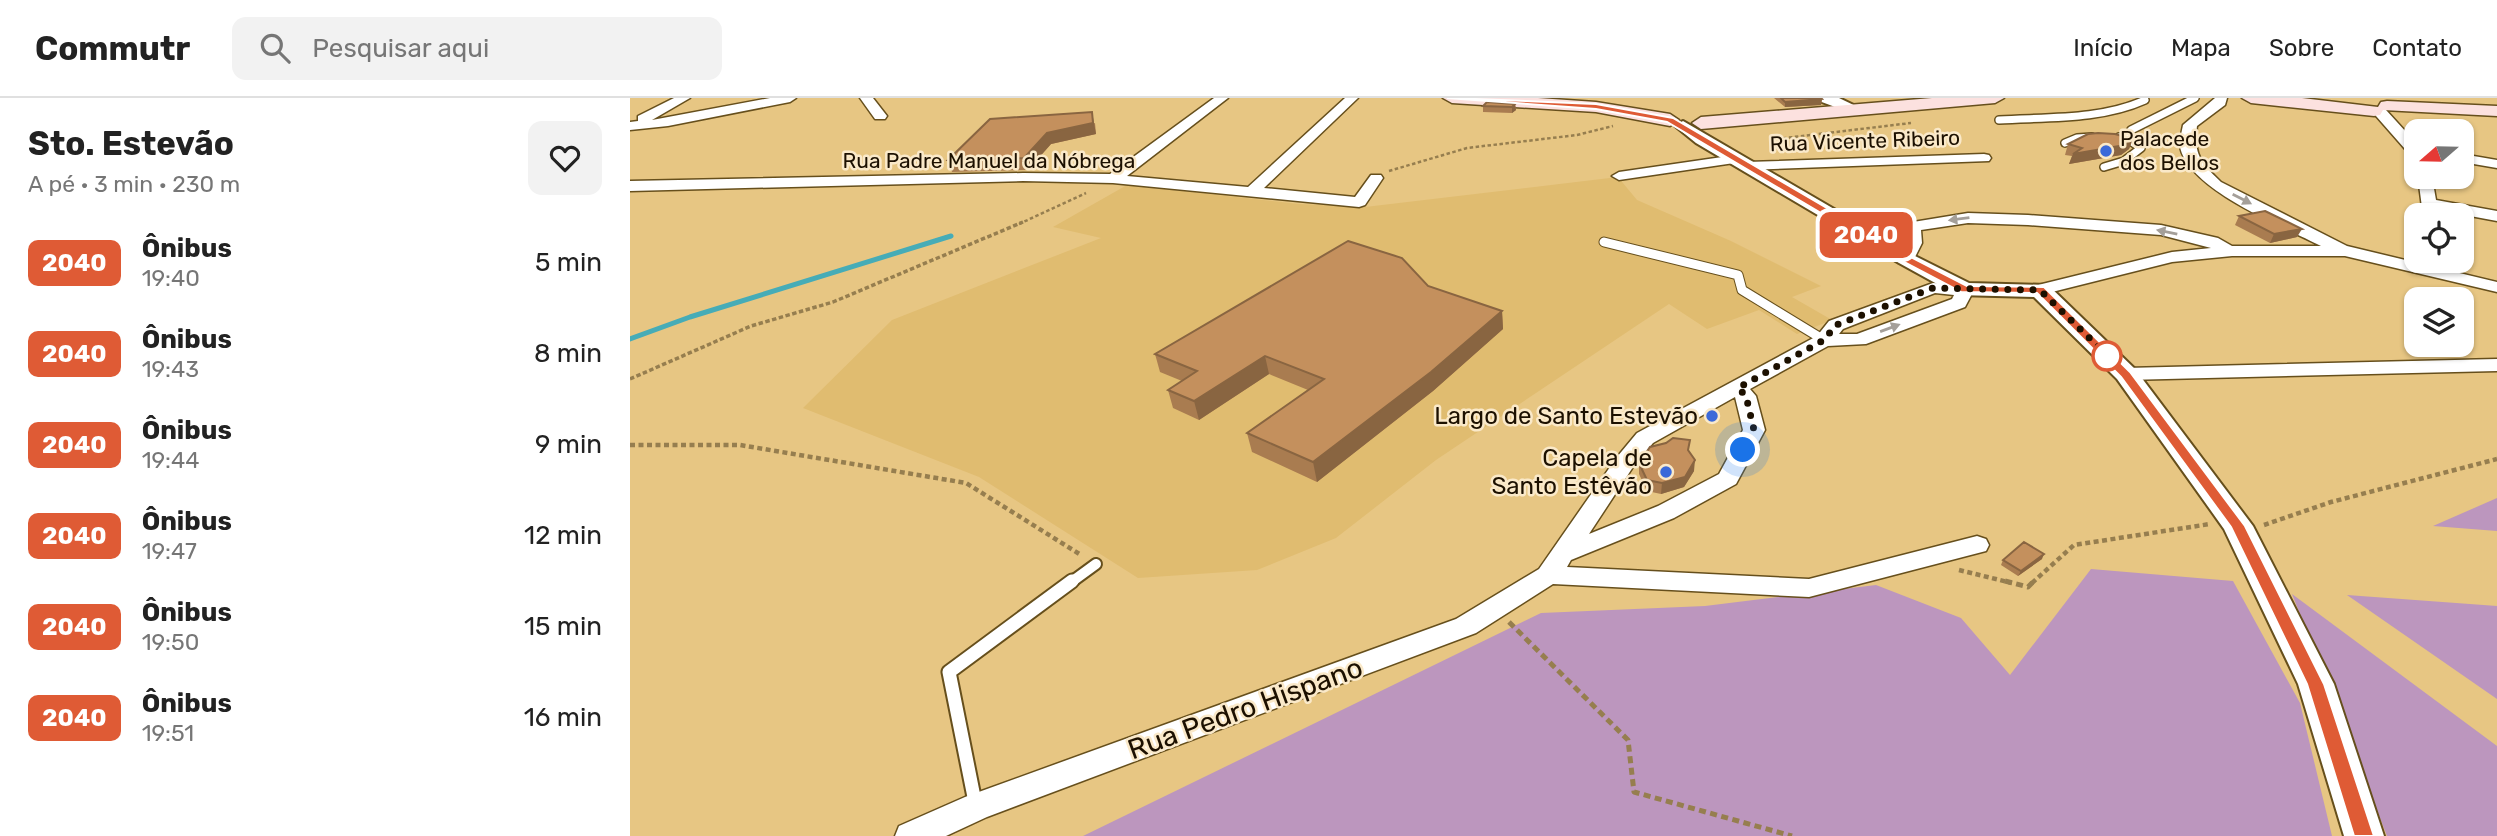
<!DOCTYPE html>
<html lang="pt">
<head>
<meta charset="utf-8">
<style>
  body { margin:0; font-family:Rubik,sans-serif; background:#f2f2f2; color:#222; height:100vh; display:flex; flex-direction:column; font-size:26px; white-space:nowrap }
  * { box-sizing:border-box; margin:0 }
  p { font-size:23px; color:#767676 }
  .icon { flex:none; width:38px; height:38px; fill:none; stroke:currentColor; stroke-width:2; stroke-linecap:round; stroke-linejoin:round }
  .map { position:relative; flex:1; overflow:hidden }
  .details { display:flex; flex-direction:column; background:#fff; width:630px }
  .details>* { flex:none }
  .badge { padding:0 14px; border-radius:10px; font-size:24px; line-height:46px }
  .needle { width:46px; rotate:250deg }
  .fabs { position:absolute; left:1774px; top:21px; display:grid; gap:14px }
  .fabs a { display:grid; place-items:center; width:70px; height:70px; border-radius:14px; background:#fff; box-shadow:0 2px 5px #0004; font-size:35px }
  .you { position:absolute; width:35px; height:35px; margin:-18px; border:5px solid #fff; border-radius:50%; background:#1a73e8; box-shadow:0 0 0 10px #1a73e833 }
  .map>.badge { position:absolute; translate:-50% -50%; box-shadow:0 0 0 4px #fff }
  .round { display:grid; place-items:center; flex:none; width:74px; height:74px; border-radius:14px; background:#f2f2f2 }
  .headline { display:flex; align-items:center; justify-content:space-between; height:119px; padding:0 28px }
  h1 { font-size:33px; font-weight:700; line-height:52px }
  ul { padding:0; list-style:none }
  li { display:flex; align-items:center; gap:21px; height:91px; padding:0 28px }
  li div { flex:1 }
  li b { display:block; font-size:26px }
  li em { font-style:normal }
  li .badge { min-width:77px; font-weight:700; text-align:center }
  header { display:flex; align-items:center; gap:42px; box-sizing:border-box; height:98px; padding:0 35px; background:#fff; border-bottom:2px solid #e0e0e0 }
  header strong { font-size:33px }
  nav { display:flex; gap:38px; margin-inline-start:auto; font-size:24px }
  .search { width:490px; height:63px; background:#f2f2f2; display:flex; align-items:center; gap:18px; box-sizing:border-box; padding:0 24px; border-radius:14px; color:#767676; font-size:26px }
  main { display:flex; flex:1; min-height:0 }
  .map>svg:first-child { display:block }
  .built { fill:#e0bc70 }
  .green { fill:#bc96be }
  .lines { fill:none; stroke-linecap:round; stroke-linejoin:round }
  .stream { stroke:#46acb7; stroke-width:5 }
  .service-far3-casing { stroke:#664f1c; stroke-width:10 }
  .service-far2-casing { stroke:#664f1c; stroke-width:11 }
  .service-far1-casing { stroke:#664f1c; stroke-width:14 }
  .service-casing { stroke:#664f1c; stroke-width:17 }
  .minor-casing { stroke:#664f1c; stroke-width:3 }
  .tertiary-casing { stroke:#664f1c; stroke-width:4 }
  .secondary-casing { stroke:#664f1c; stroke-width:3 }
  .path-far3 { stroke:#967e4f; stroke-width:2.5; stroke-dasharray:3.5 2.5; stroke-linecap:butt }
  .path-far2 { stroke:#967e4f; stroke-width:3.5; stroke-dasharray:4.5 2.5; stroke-linecap:butt }
  .path-far1 { stroke:#967e4f; stroke-width:4.5; stroke-dasharray:5 3.5; stroke-linecap:butt }
  .path { stroke:#967e4f; stroke-width:5; stroke-dasharray:7 4.5; stroke-linecap:butt }
  .service-far3 { stroke:#fff; stroke-width:7 }
  .service-far2 { stroke:#fff; stroke-width:9 }
  .service-far1 { stroke:#fff; stroke-width:10 }
  .service { stroke:#fff; stroke-width:13 }
  .minor { fill:#fff; fill-rule:evenodd }
  .tertiary { fill:#fff; fill-rule:evenodd }
  .secondary { fill:#fce1df; fill-rule:evenodd }
  .wall { fill:#a97c50 }
  .shaded-wall { fill:#896541 }
  .building { fill:#c4905d; stroke:#896541; stroke-width:2 }
  .oneway { fill:#a49f99 }
  .line { fill:#df5b35; stroke:#fff; stroke-width:2 }
  .walk { stroke:#1c1000; stroke-width:7; stroke-dasharray:0 12.6 }
  .poi-dot { fill:#3b69d9; stroke:#fae9c9; stroke-width:2.5 }
  .stop-dot { fill:#fff; stroke:#df5b35; stroke-width:3.5 }
  .labels { text-anchor:middle; stroke-width:5; stroke-linejoin:round; paint-order:stroke }
  .far-poi-label { font-size:21px; fill:#1c1000; stroke:#fae9c9; text-anchor:start }
  .far-street-label { font-size:21px; fill:#1c1000; stroke:#fae9c9 }
  .poi-label { font-size:24px; fill:#1c1000; stroke:#fae9c9; text-anchor:end }
  .near-street-label { font-size:28px; fill:#1c1000; stroke:#fae9c9 }
</style>
</head>
<body>
<header>
<strong>Commutr</strong>
<div class="search"><svg class="icon" aria-label="search" viewBox="0 0 24 24"><circle cx="10" cy="10" r="6"/><path d="M15 15l6 6"/></svg>Pesquisar aqui</div>
<nav><a>Início</a><a>Mapa</a><a>Sobre</a><a>Contato</a></nav>
</header>
<main>
<section class="details">
<div class="headline"><div><h1>Sto. Estevão</h1><p>A pé · 3 min · 230 m</p></div><a class="round"><svg class="icon" aria-label="heart" viewBox="0 0 24 24"><path d="M12 20l-8-8c-3-5 5-10 8-4 3-6 11-1 8 4z"/></svg></a></div>
<ul>
<li><span class="badge" style="background:#df5b35;color:#fff">2040</span><div><b>Ônibus</b><p>19:40</p></div><em>5 min</em></li>
<li><span class="badge" style="background:#df5b35;color:#fff">2040</span><div><b>Ônibus</b><p>19:43</p></div><em>8 min</em></li>
<li><span class="badge" style="background:#df5b35;color:#fff">2040</span><div><b>Ônibus</b><p>19:44</p></div><em>9 min</em></li>
<li><span class="badge" style="background:#df5b35;color:#fff">2040</span><div><b>Ônibus</b><p>19:47</p></div><em>12 min</em></li>
<li><span class="badge" style="background:#df5b35;color:#fff">2040</span><div><b>Ônibus</b><p>19:50</p></div><em>15 min</em></li>
<li><span class="badge" style="background:#df5b35;color:#fff">2040</span><div><b>Ônibus</b><p>19:51</p></div><em>16 min</em></li>
</ul>
</section>
<div class="map">
<svg width="1867" height="738" viewBox="0 0 1867 738">
  <rect width="100%" height="100%" fill="#e7c683"/>
  <path class="built" d="M988,79L1007,102L1101,143L1191,188L1162,199L1202,222L1167,236L1129,212L1077,231L1039,206L806,362L706,440L627,472L508,480L349,379L173,310L262,222L471,140L423,129L497,87L669,106L735,109Z"/>
  <path class="green" d="M1867,400V433L1803,428Z
    M1461,471L1603,483L1670,605L1702,738H453L911,515L1075,508L1246,487L1331,520L1380,577Z
    M1662,496L1867,648V738H1757Z
    M1717,497L1867,508V601Z"/>
  <g class="lines">
    <path class="stream" d="M0,241L60,219L321,138"/>
    <defs>
      <path id="service-far3" d="M1369,22C1417,19 1471,22 1515,2L1514,0
        M1496,40L1501,32L1565,0
        M1435,45L1447,40L1462,39
        M1474,69L1494,63L1511,50L1496,40L1489,39"/>
      <path id="service-far2" d="M974,144L1108,177L1112,192L1194,242"/>
      <path id="service-far1" d="M440,485L466,466"/>
      <path id="service" d="M346,709L319,574L442,483"/>
      <path id="minor" d="M44,0H60L22,22L140,0H166L160,4L38,28L0,32V24L8,23V18Z
        M230,0H243L257,18L255,21H245Z
        M584,0H598L497,78L618,89L715,0H728L634,90L725,99L741,77H751L753,80L735,107L729,109L483,85L393,83L0,93V83L393,75L480,76Z
        M1585,0H1597L1595,7L1567,28C1563,56 1571,65 1591,84L1717,148L1867,184V194L1715,158H1602L1542,164L1410,197L1404,196L1401,192L1404,188L1542,154L1581,150L1531,137L1398,127L1338,125L1291,132L1292,145L1282,165L1276,166L1267,161L1276,145L1277,125L1338,115L1398,117L1531,127L1588,140L1602,148H1691C1654,129 1559,92 1550,49C1549,43 1552,33 1553,27Z
        M1751,11L1756,12L1787,46V55L1775,51L1746,18L1744,15Z
        M1354,56L1359,57L1361,60L1359,63L1117,72L1110,68L1117,64Z
        M1832,56L1867,62V70L1832,64Z
        M1106,57L1111,58L1113,61L1111,64L989,82L982,78L989,74Z
        M1788,79H1802L1806,102L1867,113V123L1808,112L1809,117H1793Z
        M1303,185L1335,187L1344,192L1335,209L1236,246L1198,248L1120,291L1126,298L1135,332L1106,386L1044,420L941,462L937,469L1179,481L1347,438L1356,441L1359,447L1356,453L1179,499L923,486L846,535L357,719L316,738H265L269,728L335,699L826,521L909,471L987,359L1007,335L1187,238L1199,223ZM1305,195L1324,197L1322,201L1227,236H1209L1213,231ZM1105,299L1113,332L1089,376L1028,408L959,436L1003,369L1023,345Z
        M1867,261V273L1496,282L1489,280L1486,276L1489,272L1496,270Z"/>
      <path id="tertiary" d="M1187,0H1209L1232,11L1224,16L1189,3Z
        M1053,23L1283,157L1339,185L1418,187L1505,271L1623,428L1704,586L1754,738H1714L1668,586L1594,431L1487,281L1404,199L1327,197L1269,165L1066,45L1045,28Z"/>
      <path id="secondary" d="M813,0H908L966,4L1040,16L1049,22L1040,28L966,14L822,5Z
        M1302,0H1374L1365,5L1071,31L1062,25L1071,19Z
        M1612,0H1672L1748,9L1751,4L1757,3L1867,8V18L1753,12L1750,17L1744,18L1621,5Z"/>
    </defs>
    <use href="#service-far3" class="service-far3-casing"/>
    <use href="#service-far2" class="service-far2-casing"/>
    <use href="#service-far1" class="service-far1-casing"/>
    <use href="#service" class="service-casing"/>
    <use href="#minor" class="minor-casing"/>
    <use href="#tertiary" class="tertiary-casing"/>
    <use href="#secondary" class="secondary-casing"/>
    <path class="path-far3" d="M1147,41L1281,25
      M759,73L837,50L947,37L983,28
      M389,126L456,95"/>
    <path class="path-far2" d="M0,281L121,228L203,204L393,124"/>
    <path class="path-far1" d="M0,347H110L336,385L451,457
      M1634,427L1701,404L1867,361
      M1329,472L1382,485
      M1402,485L1444,447L1580,426"/>
    <path class="path" d="M1375,483L1398,489L1404,483
      M879,524L998,642L1004,694L1162,738"/>
    <use href="#service-far3" class="service-far3"/>
    <use href="#service-far2" class="service-far2"/>
    <use href="#service-far1" class="service-far1"/>
    <use href="#service" class="service"/>
    <use href="#minor" class="minor"/>
    <use href="#tertiary" class="tertiary"/>
    <use href="#secondary" class="secondary"/>
  </g>
  <path class="wall" d="M1144,0H1191L1192,1L1191,7L1155,9Z
    M885,6L886,12L882,15L853,14V8Z
    M465,25L466,36L421,46L398,72L322,74L318,62Z
    M1503,41L1499,51L1491,57L1439,66L1442,58L1435,57L1438,46Z
    M1609,118L1667,139L1640,145L1605,127Z
    M798,188L872,213L873,231L803,293L687,384L622,354L617,335L678,292L639,276L569,322L543,310L538,292L552,283L530,274L525,256Z
    M1059,353L1064,373L1054,389L1031,396L1017,393L1009,376V365Z
    M1412,461L1388,478L1371,467L1373,462Z"/>
  <path class="shaded-wall" d="M1192,1L1191,7L1155,9V4Z
    M885,6L886,12L882,15V9Z
    M462,14L466,36L421,46L398,72L394,60L417,35Z
    M1503,41L1499,51L1491,57L1439,66L1443,56Z
    M1672,131L1667,139L1640,145L1644,136Z
    M872,213L873,231L803,293L687,384L683,364Z
    M635,258L639,276L569,322L564,303Z
    M1065,362L1064,373L1054,389L1031,396L1032,385Z
    M1414,456L1412,461L1388,478L1391,473Z"/>
  <path class="building" d="M1151,0H1191L1192,1L1155,4Z
    M857,4L885,6L882,9L853,8Z
    M462,14L463,25L417,35L394,60L318,62L360,21Z
    M1468,35L1485,36L1503,41L1495,47L1443,56L1452,50L1438,46L1458,36Z
    M1635,113L1672,131L1644,136L1609,118Z
    M718,143L772,160L798,188L872,213L801,274L683,364L617,335L694,281L635,258L564,303L538,292L567,273L525,256Z
    M1043,340L1060,342L1058,352L1065,362L1055,379L1032,385L1017,382L1009,365L1020,349L1036,345Z
    M1394,444L1414,456L1391,473L1373,462Z"/>
  <defs><path id="oneway-solid" d="M-6-.8H1V-3.2L6.5 0L1 3.2V.8H-6Z" transform="scale(1.75)"/></defs>
  <g class="oneway">
    <use href="#oneway-solid" transform="translate(1612 101) rotate(27)"/>
    <use href="#oneway-solid" transform="translate(1329 121) rotate(173)"/>
    <use href="#oneway-solid" transform="translate(1537 134) rotate(-169)"/>
    <use href="#oneway-solid" transform="translate(1260 230) rotate(-20)"/>
  </g>
  <path class="line" d="M817,0H821L966,6L1043,20L1279,158L1337,188L1414,189L1500,274L1615,428L1694,586L1744,738H1724L1677,586L1601,429L1491,279L1407,195L1331,194L1272,163L1037,24L966,11Z"/>
  <g class="lines">
    <path class="walk" d="M1113,352L1124,332L1116,298L1108,290L1194,242L1206,227L1303,190L1410,192L1479,259L1477,258"/>
  </g>
  <g class="poi-dot">
    <circle cx="1476" cy="53" r="7"/>
    <circle cx="1082" cy="318" r="7"/>
    <circle cx="1036" cy="374" r="7"/>
  </g>
  <circle class="stop-dot" cx="1477" cy="258" r="14"/>
  <g class="labels">
    <g class="far-poi-label">
      <text x="1490" y="48">Palacede<tspan x="1490" dy="24">dos Bellos</tspan></text>
    </g>
    <g class="far-street-label">
      <text transform="translate(1235 43) rotate(-2)" y="7">Rua Vicente Ribeiro</text>
      <text x="359" y="70">Rua Padre Manuel da Nóbrega</text>
    </g>
    <g class="poi-label">
      <text x="1068" y="326">Largo de Santo Estevão</text>
      <text x="1022" y="368">Capela de<tspan x="1022" dy="28">Santo Estêvão</tspan></text>
    </g>
    <g class="near-street-label">
      <text transform="translate(615 610) rotate(-20)" y="10">Rua Pedro Hispano</text>
    </g>
  </g>
</svg>
<div class="fabs">
<a><svg class="needle" viewBox="-14 -14 28 28"><path d="M0-13l5 13h-10z" fill="#e53935"/><path d="M0 13l5-13h-10z" fill="#767676"/></svg></a>
<a><svg class="icon" aria-label="locate" viewBox="0 0 24 24"><circle cx="12" cy="12" r="6"/><path d="M12 2v4M12 18v4M2 12h4M18 12h4"/></svg></a>
<a><svg class="icon" aria-label="layers" viewBox="0 0 24 24"><path d="M12 4l9 5-9 5-9-5zM3 14l9 5 9-5"/></svg></a>
</div>
<div class="you" style="left:1113px;top:352px"></div>
<b class="badge" style="left:1236px;top:137px;background:#df5b35;color:#fff">2040</b>
</div>
</main>
</body>
</html>
